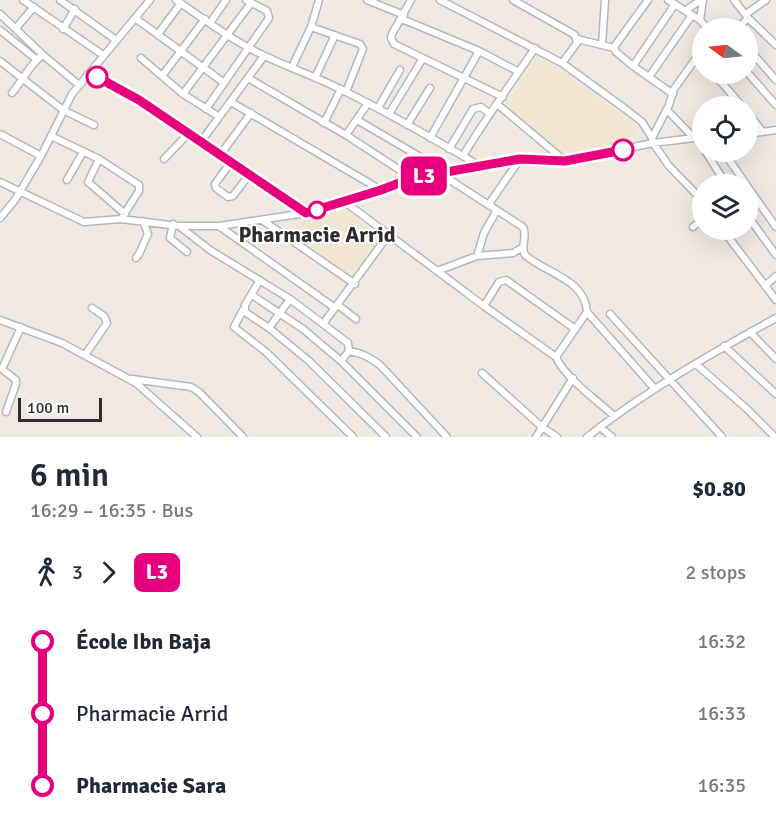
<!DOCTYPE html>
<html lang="en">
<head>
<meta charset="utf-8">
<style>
  body { margin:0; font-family:Signika,sans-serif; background:#f2f2f3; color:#1f2937; height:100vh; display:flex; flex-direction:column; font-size:22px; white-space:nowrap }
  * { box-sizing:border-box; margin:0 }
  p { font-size:20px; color:#747a83 }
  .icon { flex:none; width:33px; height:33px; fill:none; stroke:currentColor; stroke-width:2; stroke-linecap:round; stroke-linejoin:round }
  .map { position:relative; height:437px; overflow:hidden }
  .drawer { display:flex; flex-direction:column; background:#fff; flex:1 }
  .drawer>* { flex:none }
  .badge { padding:0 12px; border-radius:9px; font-size:21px; line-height:39px }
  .needle { width:39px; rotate:285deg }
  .fabs { position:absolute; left:692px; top:18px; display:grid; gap:12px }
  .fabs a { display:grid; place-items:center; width:66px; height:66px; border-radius:50%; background:#fff; box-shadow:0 6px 24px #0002; font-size:30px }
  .scale { position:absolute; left:18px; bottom:15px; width:84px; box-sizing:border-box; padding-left:6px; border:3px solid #2e2e2e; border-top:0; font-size:16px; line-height:21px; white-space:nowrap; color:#2e2e2e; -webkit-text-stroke:4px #fff; paint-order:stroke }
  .map>.badge { position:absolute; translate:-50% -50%; box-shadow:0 0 0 3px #fff }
  .legs { display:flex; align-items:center; gap:9px; height:66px; padding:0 30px; font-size:20px }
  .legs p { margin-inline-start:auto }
  .summary { display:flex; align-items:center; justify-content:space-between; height:102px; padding:0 30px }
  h1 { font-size:33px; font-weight:600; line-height:45px }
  ul { padding:0 30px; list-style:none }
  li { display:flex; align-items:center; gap:21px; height:72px; font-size:22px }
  li i { display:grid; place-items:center; width:9px; height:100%; margin:0 8px; background:currentColor }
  li i::after { content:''; width:15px; height:15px; margin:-8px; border:4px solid; border-radius:50%; background:#fff }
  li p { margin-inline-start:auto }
  li:first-child i { background:linear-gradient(#0000 50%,currentColor 0) }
  li:last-child i { background:linear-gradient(currentColor 50%,#0000 0) }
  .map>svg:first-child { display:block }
  .education { fill:#f0e6d1 }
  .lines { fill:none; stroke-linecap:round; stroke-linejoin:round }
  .minor-casing { stroke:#b4b7c1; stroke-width:9 }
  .minor { stroke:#fff; stroke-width:6 }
  .line-1-casing { stroke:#fff; stroke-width:14 }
  .line-1 { stroke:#e6007e; stroke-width:9 }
  .stop-1-dot { fill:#fff; stroke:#e6007e; stroke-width:3 }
  .labels { text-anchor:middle; stroke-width:4.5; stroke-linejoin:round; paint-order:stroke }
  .stop-label { font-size:22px; font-weight:bold; fill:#2e2e2e; stroke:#fff }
</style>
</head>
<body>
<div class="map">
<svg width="776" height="437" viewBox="0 0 776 437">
  <rect width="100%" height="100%" fill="#efe9e1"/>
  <path class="education" d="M537,56L558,68L639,127L632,136L608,148L564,157L510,111L509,100Z
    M340,207L383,238L354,282L283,229Z"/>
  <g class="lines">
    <defs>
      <path id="minor" d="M23,0L103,55
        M60,0L116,40
        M176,0C204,19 234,42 265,56C289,68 315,76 340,89C387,112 434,139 480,166
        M319,0L311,27L360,44L363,49L346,92
        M367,0L404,15
        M411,0L392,34L391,38L394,44L503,97
        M440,0L562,63L624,108L642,122L652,138L653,143L669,166L702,200
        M513,0L575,35L577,43L562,63
        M648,0L614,47L616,52L633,66L675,4
        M668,0L700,20L707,28
        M734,0L748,18L776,45
        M686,10L701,0
        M0,14L43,55L79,85
        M746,14L766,0
        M135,18L223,82
        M402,19L479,51L519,72
        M700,20L703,0
        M210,23L226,0
        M16,28L34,7
        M738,28L748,18
        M63,29L75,9
        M0,30L36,59
        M158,34L181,3
        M577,39L614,48
        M602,45L605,0
        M747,47L776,80
        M141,58L183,94L218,116
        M0,61L63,110L94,125
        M633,66L673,94
        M292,67L311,27
        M90,72L139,100L306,213
        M747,72L776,105
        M714,74L742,106
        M162,76L205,19
        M649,77L692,15
        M248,78L346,135L412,178
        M315,78L335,35
        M12,93C21,83 32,61 43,55
        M183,94L251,3
        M231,102L381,190
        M497,104L565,161
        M378,108L400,70
        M206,109L269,18L267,11L246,0
        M667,110L694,138
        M747,112L763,132
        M389,114L423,58
        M357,120L446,172
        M324,123L341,89
        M407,125L430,88
        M0,134L41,156
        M747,134L776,130
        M346,135L368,103
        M51,136L99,159L139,185V191L121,219
        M430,138L479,51
        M652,138L669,105L674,89L702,50
        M200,143L264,56
        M449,149L473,109L481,107L489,113
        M706,152L726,184
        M220,155L251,113
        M463,156C485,119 511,84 535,48
        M99,159L88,182L125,214
        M164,159L188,134
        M711,159L721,153L725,154L746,184
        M231,162L215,184L216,188L228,197L233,196L249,175
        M439,173L523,227C528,236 520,246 525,255C547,274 585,279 587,312L654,388
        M67,180L83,152
        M0,182L84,222L121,219L178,226H219L306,213L381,190L412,178L520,159L565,161L653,143L702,137
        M747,186L776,227
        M345,202L484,306L556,357C564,377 598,401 614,416
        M489,204L520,159
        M747,215L776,255
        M0,218L15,200L41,156L72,94L150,0
        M262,220L355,284
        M173,224L170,238L187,252
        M179,226L210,250L290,299L348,343L349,351L341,361
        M219,226L335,308
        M693,227L702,220
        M723,230L776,300
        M477,256L513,253L523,247
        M136,258L139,254L148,234L143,221
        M437,271L477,256L484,233L497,210
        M260,280L245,305V312L269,328L309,361L386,437
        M765,286L776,276
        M252,295L303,329L341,361L417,437
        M338,305L356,319
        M484,306L499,282L506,280L575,329
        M243,310L234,327L266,352L353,437
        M610,314L722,437
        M0,320L62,343L136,383L197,437
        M323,324L389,234
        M269,328L290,299
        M750,332L776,359
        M724,346L776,394
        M349,351C362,353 369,357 380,365L447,437
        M85,355L107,323L104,316L92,308
        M556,357L587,312
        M696,364L747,409L775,437
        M482,373L542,427L557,437
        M132,379L191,387L199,392L243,437
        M6,412L16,384V380L2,369L21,327
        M600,427L612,437
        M536,437L573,378
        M587,437C646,391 710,354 776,318"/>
    </defs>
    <use href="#minor" class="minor-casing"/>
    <use href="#minor" class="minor"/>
  </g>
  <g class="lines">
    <defs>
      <path id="line-1" d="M97,77L139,100L306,213L381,190L412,178L520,159L565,161L623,150"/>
    </defs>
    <use href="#line-1" class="line-1-casing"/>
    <use href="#line-1" class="line-1"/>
  </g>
  <g class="stop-1-dot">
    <circle cx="97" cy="77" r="10"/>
    <circle cx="623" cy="150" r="10"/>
    <circle cx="317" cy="210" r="8"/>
  </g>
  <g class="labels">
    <g class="stop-label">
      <text x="317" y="242">Pharmacie Arrid</text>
    </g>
  </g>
</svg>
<div class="fabs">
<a><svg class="needle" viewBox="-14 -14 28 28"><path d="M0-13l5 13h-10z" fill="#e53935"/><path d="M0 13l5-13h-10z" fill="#747a83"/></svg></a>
<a><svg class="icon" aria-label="locate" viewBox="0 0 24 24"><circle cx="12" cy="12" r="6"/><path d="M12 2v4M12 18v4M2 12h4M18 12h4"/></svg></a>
<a><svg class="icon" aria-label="layers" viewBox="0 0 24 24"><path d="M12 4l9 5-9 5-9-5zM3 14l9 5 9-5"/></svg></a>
</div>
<div class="scale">100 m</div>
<b class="badge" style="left:424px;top:176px;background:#e6007e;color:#fff">L3</b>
</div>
<section class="drawer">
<div class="summary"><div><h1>6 min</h1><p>16:29 – 16:35 · Bus</p></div><b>$0.80</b></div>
<div class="legs"><svg class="icon" aria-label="walk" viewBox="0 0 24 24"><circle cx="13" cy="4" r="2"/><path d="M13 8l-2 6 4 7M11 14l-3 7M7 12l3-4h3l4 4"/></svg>3<svg class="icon" aria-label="forward" viewBox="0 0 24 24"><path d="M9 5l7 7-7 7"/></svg><b class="badge" style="background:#e6007e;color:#fff">L3</b><p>2 stops</p></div>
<ul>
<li><i style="color:#e6007e"></i><b>École Ibn Baja</b><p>16:32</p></li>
<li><i style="color:#e6007e"></i><span>Pharmacie Arrid</span><p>16:33</p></li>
<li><i style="color:#e6007e"></i><b>Pharmacie Sara</b><p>16:35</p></li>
</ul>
</section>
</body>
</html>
